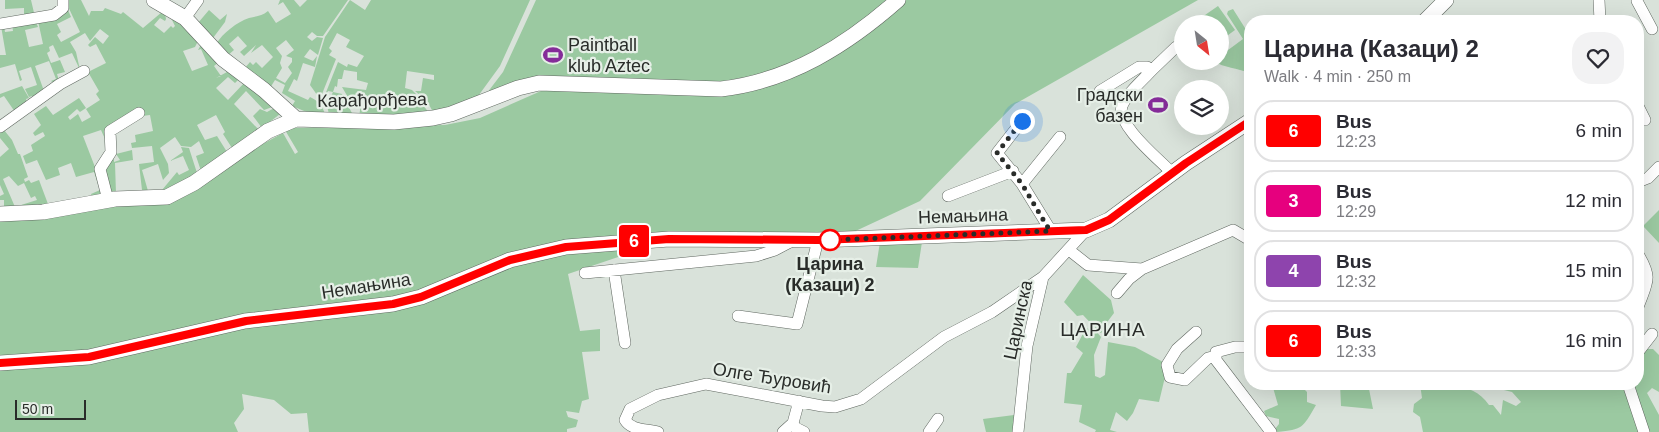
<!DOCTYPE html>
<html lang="en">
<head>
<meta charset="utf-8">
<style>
  body { margin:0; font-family:Arial,sans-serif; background:#f2f2f3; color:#2b2b33; height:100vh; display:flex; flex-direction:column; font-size:19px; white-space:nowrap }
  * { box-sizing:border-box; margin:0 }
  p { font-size:16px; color:#7c7c81 }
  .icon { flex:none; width:28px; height:28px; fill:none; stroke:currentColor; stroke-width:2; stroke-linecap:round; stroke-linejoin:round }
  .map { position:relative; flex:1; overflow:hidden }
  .details { position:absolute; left:1244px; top:15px; width:400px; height:375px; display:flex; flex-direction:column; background:#fff; border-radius:20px; box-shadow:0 5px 20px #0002 }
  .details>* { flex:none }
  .badge { padding:0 10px; border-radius:4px; font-size:18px; line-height:32px }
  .needle { width:32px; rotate:150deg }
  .controls { position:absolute; left:1174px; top:15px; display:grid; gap:10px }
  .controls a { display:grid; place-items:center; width:55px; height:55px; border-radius:50%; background:#fff; box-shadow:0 5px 20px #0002; font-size:25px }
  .scale { position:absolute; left:15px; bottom:12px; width:71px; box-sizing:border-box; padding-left:5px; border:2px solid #292c29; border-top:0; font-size:14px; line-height:18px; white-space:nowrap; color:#292c29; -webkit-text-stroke:4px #e6efe7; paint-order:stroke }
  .you { position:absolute; width:25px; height:25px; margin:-12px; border:4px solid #fff; border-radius:50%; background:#1a73e8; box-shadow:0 0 0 8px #1a73e833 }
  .map>.badge { position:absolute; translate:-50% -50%; box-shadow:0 0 0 2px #fff }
  .round { display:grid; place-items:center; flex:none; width:52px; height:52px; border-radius:20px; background:#f2f2f3 }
  .summary { display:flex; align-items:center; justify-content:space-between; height:85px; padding:0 20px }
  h1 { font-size:24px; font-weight:800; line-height:38px }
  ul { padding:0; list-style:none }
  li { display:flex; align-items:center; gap:15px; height:62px; margin:0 10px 8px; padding:0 10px; border:2px solid #e1e1e2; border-radius:20px }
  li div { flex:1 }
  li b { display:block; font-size:19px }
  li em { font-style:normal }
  li .badge { min-width:55px; font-weight:700; text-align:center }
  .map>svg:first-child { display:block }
  .green { fill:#9bc9a1; fill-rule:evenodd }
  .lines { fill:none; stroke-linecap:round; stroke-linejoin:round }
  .street-casing { stroke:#606861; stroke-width:12 }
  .secondary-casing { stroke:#606861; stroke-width:16 }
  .street { stroke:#fff; stroke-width:11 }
  .secondary { stroke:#fff; stroke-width:15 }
  .line-casing { stroke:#fff; stroke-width:11 }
  .line { stroke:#f00; stroke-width:8 }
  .walk { stroke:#292c29; stroke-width:5; stroke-dasharray:0 9 }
  .stop-dot { fill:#fff; stroke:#f00; stroke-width:2.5 }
  .labels { text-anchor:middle; stroke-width:4.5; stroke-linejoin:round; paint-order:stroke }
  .poi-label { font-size:18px; fill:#292c29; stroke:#e6efe7; text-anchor:start }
  .street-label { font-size:18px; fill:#292c29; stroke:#e6efe7 }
  .stop-label { font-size:18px; font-weight:bold; fill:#292c29; stroke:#e6efe7 }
  .neighbourhood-label { font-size:19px; letter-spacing:1px; fill:#292c29; stroke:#e6efe7 }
</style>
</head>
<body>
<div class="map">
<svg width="1659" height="432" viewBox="0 0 1659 432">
  <rect width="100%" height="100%" fill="#d9e2da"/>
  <path class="green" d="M5,0H31L35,17L24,19V8L5,9Z
    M65,0H81L89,16L91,11H103L105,8L121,14L123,12L143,28L162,12L165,13L166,19L165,21L160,18L154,25L164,33L171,26L173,28L175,26L169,14L199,39L195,47L183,51L192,71L208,65L201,49L198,50L202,43L219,62L214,66L221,76L216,78L227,72L221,64L240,78L235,83L228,77L216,88L228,100L245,82L275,106L264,110L246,91L234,104L259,130L232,148L223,134L225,132L216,115L197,125L205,140L217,136L227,152L201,171L196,156L204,153L199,141L191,147L181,146L175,137L160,148L168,164L169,173L163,180L158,164L142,170L148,191L142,190L139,164L154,162L152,146L132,148L131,143L136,142L135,135L153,131L150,115L142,116L105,139L101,130L83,136L100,180L102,194L92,197L91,194L100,190L94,172L76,177L71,163L58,168L60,175L46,180L37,160L26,164L23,156L33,151L31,145L45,136L43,132L35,136L33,133L41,125L34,114L46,106L53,115L79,98L86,108L80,112L77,109L68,117L70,120L78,114L82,122L91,117L86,109L100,100L96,94L99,91L88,72L106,63L96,44L90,47L88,45L95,37L103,44L109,36L100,29L90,41L85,33L70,42L76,52L80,70L72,53L59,58L53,45L49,47L50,51L47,53L51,63L60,60L65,72L57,74L59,81L54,83L51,81L56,79L49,61L35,66L44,91L34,98L32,96L29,97L25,89L37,85L31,67L19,71L22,80L20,81L15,64L0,68V55H6L1,26H4L5,32L13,31L12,25L36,22L38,27L25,30L29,47L43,44L38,21L68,10L71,17L57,24L61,32L57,35L61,42L80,32Z
    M280,0H294L300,7L307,0H348L323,36H317L312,32L307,37L312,41L317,37L323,38L318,55L310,49L304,57L313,61L317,56L315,67L303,63L297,81L294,79L288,91L308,100L310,97C318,101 322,105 325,114L309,113L292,106L295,101L282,93L285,85L275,80L270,88L244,69L250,62L253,65L256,62L262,68L273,57L262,45L251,53L256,45L244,56L240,52L247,46L238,36L229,44L234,50L227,56L216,44C223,33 237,22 249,18C257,16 262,16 268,11L276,23L291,14L283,2L278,5ZM286,40L294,50L286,56L292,58V62L288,67L292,73L285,83L276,78L282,68L280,63L282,56L276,48Z
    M350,0L365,10L371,0H530L500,66L476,99L433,112L427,101L415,91H421L423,78L434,80V75L407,71L405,88L412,90L416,94L414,100L423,105L429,113L359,117L362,97L354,96L352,104L342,87L366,90L368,83L357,80V72L344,70L342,79H338L337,87L335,86L333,92L342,94L354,117L329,115L327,105L333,92L328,91L324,101L323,100L338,62L347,67L348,64L357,67L364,56L346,47L350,40L337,33L329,48L332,51L329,55L336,59L320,99L310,85L325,37Z
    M536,0H893L845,35L773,72L724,81H643L487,93L503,72Z
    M906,0H1198L1015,104L920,201L847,235L689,233L568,274L580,331L600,329V351L582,352L589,399L582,401L579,413L566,411L568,417L578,420L576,427L567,429V432H309L307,413L291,414L274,400L242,394L244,409L234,423L238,432H0V219L89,207L155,202L283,133L295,154L298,152L285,130L293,128L445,125L480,118L541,91L557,89L737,92L896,9Z
    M1218,6L1235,30L1220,41V24H1192Z
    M1233,9L1250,36L1249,73C1237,68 1225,68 1213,61H1220V56L1243,39L1227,14L1228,11Z
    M209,10L220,20L227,14L225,22L213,38L198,23Z
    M22,86L29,98L26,99L27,103L15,112L4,96L0,98V94Z
    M276,107L280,114L262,128L253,116L260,109L267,112Z
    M4,130L12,140L18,154H20L28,177L24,179L25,182L29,180L31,183L39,180L48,204L21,208V205L37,200L35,196L31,198L24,183L18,186L9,176L3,179L15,207L0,210V206H4V200H0V196L4,194L0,185V157L9,149L0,138V131Z
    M181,147L189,148L197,173L171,190H162L177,172L179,175L189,170L183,156L170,161L183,152Z
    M132,150L133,160L115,163L116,194L109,195L104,179L105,164L114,159V162L120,160L116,154Z
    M1659,210V243L1643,226Z
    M880,242H922L918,268L876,267Z
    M1083,275L1111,300L1114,313L1108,321V330L1100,333L1083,315L1077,316L1064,302Z
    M1086,328L1096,331L1101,337L1094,355L1095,376L1100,378L1105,375L1108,342L1135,347L1165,363V377L1159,402L1139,399L1133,413L1127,421L1116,412L1110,430L1117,432H1095L1096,430L1079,422L1082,405L1064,403L1067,373H1071L1083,353L1076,347Z
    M1644,349H1653L1659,355V392L1652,388L1647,393L1659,415V432H1423L1420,417L1413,412L1414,404L1422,398L1420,384H1452L1453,386C1468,387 1480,392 1489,405H1493L1501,415L1503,400L1516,406L1521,402L1512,392L1500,389V384H1638V368L1642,364Z
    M1272,384H1299L1307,392V402L1316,405C1302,429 1303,429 1277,432L1275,429L1279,424V419L1266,416L1264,411L1278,405Z
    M1340,384H1368L1373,409L1341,406Z
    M1014,415L1013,432H986L983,419Z"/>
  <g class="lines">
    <defs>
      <path id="street" d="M1599,0L1600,21
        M1637,1L1652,29
        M185,18L198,0
        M0,24L54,15L63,8V0
        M1152,70L1176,47
        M1100,91L1139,67H1147L1152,70C1143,80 1127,93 1122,106C1116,125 1159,159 1172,173
        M1638,106L1645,120
        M1022,121L997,153L1022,184L1051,231
        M0,127L60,84L84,71
        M1638,182L1648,178L1659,167
        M1022,184L1060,137
        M948,196L1013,171
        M108,200L100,169L111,152L110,131L139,113
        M1069,250L1088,265L1142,269L1233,230L1250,240
        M1638,254C1653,279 1647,282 1638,307
        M614,270L625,343
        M585,273L756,256L775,250L794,240
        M1117,293L1129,279L1142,269
        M738,316L797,324L818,240
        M1196,332L1177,349L1167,365L1170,377L1185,380L1208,358L1216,356
        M1250,347H1235L1216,352V360L1271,432
        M1638,352L1652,334
        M1628,384L1644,432
        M793,423L796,428L804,432
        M658,432C647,429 632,431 625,420L630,409L658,395L706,384L822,406L835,407L861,399L944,337L992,312L1043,277
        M783,432L793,423L799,401
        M929,432L938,419
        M1018,432L1027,346L1043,277L1086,230"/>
      <path id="secondary" d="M154,0L185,18L223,59L264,90L296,119
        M1425,21L1446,0
        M0,214L43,212L115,199L167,197L194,183L268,131L296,119L394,122L433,118L451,114L518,88L539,83L721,89C790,81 847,45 898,0
        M0,363L89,357L245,321L393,304L421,297L510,260L566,247L669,239L818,240L1086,230L1109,220L1186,163L1250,121"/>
    </defs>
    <use href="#street" class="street-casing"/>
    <use href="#secondary" class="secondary-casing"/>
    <use href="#street" class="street"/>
    <use href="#secondary" class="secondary"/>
  </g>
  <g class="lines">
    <defs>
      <path id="line" d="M0,363L89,357L246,321L393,304L421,297L510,260L566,247L669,239L818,240L1086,230L1109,220L1186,163L1250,121"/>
    </defs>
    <use href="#line" class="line-casing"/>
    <use href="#line" class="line"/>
    <path class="walk" d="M830,240L1050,231L1022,184L997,153L1022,121"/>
  </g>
  <defs>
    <symbol id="stadium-bare" viewBox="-9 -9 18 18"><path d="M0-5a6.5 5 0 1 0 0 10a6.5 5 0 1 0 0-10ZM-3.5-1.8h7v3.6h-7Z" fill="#852c99" stroke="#e6efe7" stroke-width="2.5" paint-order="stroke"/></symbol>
  </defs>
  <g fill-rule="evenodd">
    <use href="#stadium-bare" x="539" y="41" width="28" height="28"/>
    <use href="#stadium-bare" x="1144" y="91" width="28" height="28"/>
  </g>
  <circle class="stop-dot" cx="830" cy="240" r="10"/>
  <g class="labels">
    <g class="poi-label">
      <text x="568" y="51">Paintball<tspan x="568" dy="21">klub Aztec</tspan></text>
      <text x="1143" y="101" text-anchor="end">Градски<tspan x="1143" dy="21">базен</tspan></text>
    </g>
    <g class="street-label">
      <text transform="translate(372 100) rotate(-1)" y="6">Карађорђева</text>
      <text transform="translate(963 216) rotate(-2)" y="6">Немањина</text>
      <text transform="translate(366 286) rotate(-9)" y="6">Немањина</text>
      <text transform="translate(1018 320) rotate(-78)" y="6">Царинска</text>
      <text transform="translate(772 378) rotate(9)" y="6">Олге Ђуровић</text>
    </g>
    <g class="stop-label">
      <text x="830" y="270">Царина<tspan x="830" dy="21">(Казаци) 2</tspan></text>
    </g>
    <g class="neighbourhood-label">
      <text x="1103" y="336">ЦАРИНА</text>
    </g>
  </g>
</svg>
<div class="controls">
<a><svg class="needle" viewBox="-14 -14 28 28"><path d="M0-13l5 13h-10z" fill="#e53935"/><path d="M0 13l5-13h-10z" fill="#7c7c81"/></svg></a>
<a><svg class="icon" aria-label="layers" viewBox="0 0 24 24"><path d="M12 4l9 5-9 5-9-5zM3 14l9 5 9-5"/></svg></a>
</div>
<div class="scale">50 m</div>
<div class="you" style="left:1022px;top:121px"></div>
<b class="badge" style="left:634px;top:241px;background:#f00;color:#fff">6</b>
<section class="details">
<div class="summary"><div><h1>Царина (Казаци) 2</h1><p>Walk · 4 min · 250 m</p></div><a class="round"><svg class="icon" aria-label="heart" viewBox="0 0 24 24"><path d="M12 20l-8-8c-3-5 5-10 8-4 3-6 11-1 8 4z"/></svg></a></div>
<ul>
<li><span class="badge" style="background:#f00;color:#fff">6</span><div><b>Bus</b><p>12:23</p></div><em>6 min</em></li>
<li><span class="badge" style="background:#e6007e;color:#fff">3</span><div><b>Bus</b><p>12:29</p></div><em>12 min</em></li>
<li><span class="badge" style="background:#8e44ad;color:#fff">4</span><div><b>Bus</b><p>12:32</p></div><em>15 min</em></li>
<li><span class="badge" style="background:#f00;color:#fff">6</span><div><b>Bus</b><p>12:33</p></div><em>16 min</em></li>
</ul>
</section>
</div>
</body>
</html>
